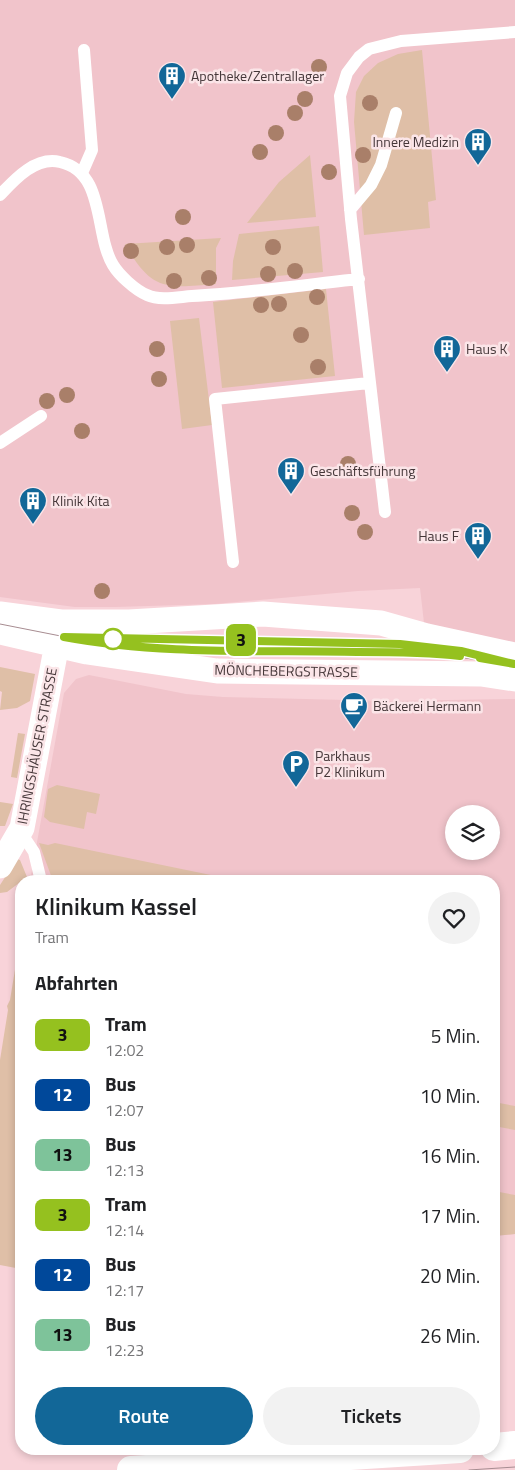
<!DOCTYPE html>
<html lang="de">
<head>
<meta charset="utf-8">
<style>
  body { margin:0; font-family:"Titillium Web",sans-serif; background:#f2f2f2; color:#202124; height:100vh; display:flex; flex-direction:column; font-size:19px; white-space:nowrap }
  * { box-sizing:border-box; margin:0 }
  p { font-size:16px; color:#757577 }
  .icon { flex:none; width:28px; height:28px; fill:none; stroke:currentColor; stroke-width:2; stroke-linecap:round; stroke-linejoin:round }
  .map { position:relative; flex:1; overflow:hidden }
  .drawer { position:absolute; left:15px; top:875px; width:485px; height:580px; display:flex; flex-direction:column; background:#fff; border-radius:20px; box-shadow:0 2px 8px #0003 }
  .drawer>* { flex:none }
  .badge { padding:0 10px; border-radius:8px; font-size:18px; line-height:32px }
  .tools { position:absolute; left:445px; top:805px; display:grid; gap:10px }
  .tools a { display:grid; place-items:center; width:55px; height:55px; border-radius:50%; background:#fff; box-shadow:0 2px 8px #0003; font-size:25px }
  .map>.badge { position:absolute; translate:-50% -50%; box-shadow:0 0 0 2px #fff }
  h2 { padding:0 20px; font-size:19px; line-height:45px }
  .round { display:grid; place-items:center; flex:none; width:52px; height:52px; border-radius:26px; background:#f2f2f2 }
  .summary { display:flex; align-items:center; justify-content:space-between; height:85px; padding:0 20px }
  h1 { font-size:24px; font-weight:600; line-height:38px }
  .action { display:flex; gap:10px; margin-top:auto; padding:10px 20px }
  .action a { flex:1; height:58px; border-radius:30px; background:#126798; color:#fff; font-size:20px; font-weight:600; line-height:58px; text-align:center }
  .action a+a { background:#f2f2f2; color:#202124 }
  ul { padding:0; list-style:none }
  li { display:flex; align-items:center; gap:15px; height:60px; padding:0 20px }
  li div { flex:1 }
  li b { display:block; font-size:19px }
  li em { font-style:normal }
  li .badge { min-width:55px; font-weight:700; text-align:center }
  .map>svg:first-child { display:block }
  .built { fill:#f1c4cb; fill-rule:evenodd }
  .green { fill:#dfbfa7 }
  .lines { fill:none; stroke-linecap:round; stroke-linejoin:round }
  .service { stroke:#fff; stroke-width:12 }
  .minor { stroke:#fff; stroke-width:25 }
  .primary { stroke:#fff; stroke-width:28 }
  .tram { stroke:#a78c91; stroke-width:1 }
  .tree { fill:#a97f69 }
  .line-casing { stroke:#fff; stroke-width:11 }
  .line { stroke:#95c11f; stroke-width:8 }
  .stop-dot { fill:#fff; stroke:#95c11f; stroke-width:2.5 }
  .labels { text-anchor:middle; stroke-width:5; stroke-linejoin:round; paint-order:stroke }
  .poi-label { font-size:14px; fill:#453739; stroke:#fbe5e8; text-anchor:start }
  .street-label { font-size:14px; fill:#453739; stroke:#fbe5e8 }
</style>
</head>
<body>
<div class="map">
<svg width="515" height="1470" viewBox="0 0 515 1470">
  <rect width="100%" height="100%" fill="#f8d3d9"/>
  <path class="built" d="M0,0H515V644L424,623L420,588L358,591L215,604L115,607H75L0,597Z
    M89,675L186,694L223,697L387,701L515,699V1234L494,1236V881H30L64,693L76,679ZM454,814H491V851H454Z"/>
  <path class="green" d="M422,50L436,200L428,202L430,228L364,235L354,122L356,92L364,76L378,63L398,54Z
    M310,155L316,217L247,223L279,182Z
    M319,226L323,272L232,280L233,261L239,234Z
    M221,238L216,248V284C166,288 152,292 125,244Z
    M326,289L335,376L222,388L213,302Z
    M199,318L212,425L182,429L170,321Z
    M0,667L35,674L30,701L17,708L0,710L2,692L0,691Z
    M18,733L25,734L17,778L11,777Z
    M57,785L100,794L96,814L87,812L84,829L50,822L44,817L48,789Z
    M0,802L13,804L5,826H0Z
    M39,843L48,845L55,843L240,881H53Z
    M17,859L20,860L27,877L7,892L0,893V885Z
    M21,933V1269L0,1265V1060L8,1010L7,1006L10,1000Z
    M494,1102L515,1106V1130L494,1126Z
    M494,1191L515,1195V1234L494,1236Z"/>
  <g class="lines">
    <path class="service" d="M82,173L92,150L84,50
      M0,195C15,179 36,156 60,162C106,172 94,234 113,265C119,275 135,290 147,295C160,301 178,297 192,296C248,293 303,285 359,279
      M350,210L371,185L381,165L396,113
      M0,443L41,416
      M385,512L351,219L340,96L347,73L359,57L369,49L401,41L515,32
      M233,562L215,399L369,383
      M20,831L34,852L41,881"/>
    <path class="minor" d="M0,614L61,622H129L263,614L381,623L427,636L515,655
      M0,632L87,652L217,671L481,674L515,679
      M0,866L22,828L60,628"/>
    <path class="primary" d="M494,1447L515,1445
      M131,1470L460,1449"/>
    <path class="tram" d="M0,624L96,643L137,648L430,653L514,665
      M109,639L381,643L431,647
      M469,1470L515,1467"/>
  </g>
  <g class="tree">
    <circle cx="319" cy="67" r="8"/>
    <circle cx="305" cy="99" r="8"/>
    <circle cx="370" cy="103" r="8"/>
    <circle cx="295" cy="113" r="8"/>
    <circle cx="276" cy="133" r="8"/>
    <circle cx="260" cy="152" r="8"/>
    <circle cx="363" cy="155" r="8"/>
    <circle cx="329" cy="172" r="8"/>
    <circle cx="183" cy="217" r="8"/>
    <circle cx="187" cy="245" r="8"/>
    <circle cx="167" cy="247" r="8"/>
    <circle cx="273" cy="247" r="8"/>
    <circle cx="131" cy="251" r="8"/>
    <circle cx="295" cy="271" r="8"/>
    <circle cx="268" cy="274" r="8"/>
    <circle cx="209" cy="278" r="8"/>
    <circle cx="174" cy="281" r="8"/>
    <circle cx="317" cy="297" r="8"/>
    <circle cx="279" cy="304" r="8"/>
    <circle cx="261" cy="305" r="8"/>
    <circle cx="301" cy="335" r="8"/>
    <circle cx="157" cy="349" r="8"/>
    <circle cx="318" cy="367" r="8"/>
    <circle cx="159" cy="379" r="8"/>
    <circle cx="67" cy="395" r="8"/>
    <circle cx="47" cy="401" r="8"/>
    <circle cx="82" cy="431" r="8"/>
    <circle cx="348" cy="464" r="8"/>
    <circle cx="352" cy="513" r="8"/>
    <circle cx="365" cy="532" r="8"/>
    <circle cx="102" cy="591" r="8"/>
  </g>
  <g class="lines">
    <defs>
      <path id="line" d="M460,656C426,652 392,652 357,652C259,650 161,655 64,637L400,644L461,651L514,664L480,658"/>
    </defs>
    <use href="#line" class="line-casing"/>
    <use href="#line" class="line"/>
  </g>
  <defs>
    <symbol id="building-pin" viewBox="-11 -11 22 30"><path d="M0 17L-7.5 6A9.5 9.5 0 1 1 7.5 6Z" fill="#126798" stroke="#fbe5e8"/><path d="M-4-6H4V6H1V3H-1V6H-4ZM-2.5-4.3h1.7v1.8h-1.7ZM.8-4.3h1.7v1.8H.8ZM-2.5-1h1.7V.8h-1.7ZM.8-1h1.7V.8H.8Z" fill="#fff"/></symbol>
    <symbol id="cafe-pin" viewBox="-11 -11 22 30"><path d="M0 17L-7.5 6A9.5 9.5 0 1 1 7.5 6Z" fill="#126798" stroke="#fbe5e8"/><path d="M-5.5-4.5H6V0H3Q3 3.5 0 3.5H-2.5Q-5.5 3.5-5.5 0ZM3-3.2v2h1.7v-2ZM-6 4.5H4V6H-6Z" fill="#fff"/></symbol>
    <symbol id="parking-pin" viewBox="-11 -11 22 30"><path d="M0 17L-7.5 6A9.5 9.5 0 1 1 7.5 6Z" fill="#126798" stroke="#fbe5e8"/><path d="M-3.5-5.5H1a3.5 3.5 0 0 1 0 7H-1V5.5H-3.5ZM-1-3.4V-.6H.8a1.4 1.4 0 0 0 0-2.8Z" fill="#fff"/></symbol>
  </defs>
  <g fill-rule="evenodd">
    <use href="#building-pin" x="156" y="60" width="32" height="43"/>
    <use href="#building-pin" x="462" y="126" width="32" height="43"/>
    <use href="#building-pin" x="431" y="333" width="32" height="43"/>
    <use href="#building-pin" x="275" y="455" width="32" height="43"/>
    <use href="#building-pin" x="17" y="485" width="32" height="43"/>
    <use href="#building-pin" x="462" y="520" width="32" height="43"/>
    <use href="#cafe-pin" x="338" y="690" width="32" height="43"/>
    <use href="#parking-pin" x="280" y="748" width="32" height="43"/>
  </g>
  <circle class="stop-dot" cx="113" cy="639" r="10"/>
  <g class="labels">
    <g class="poi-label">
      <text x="191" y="81">Apotheke/Zentrallager</text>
      <text x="459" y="147" text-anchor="end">Innere Medizin</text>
      <text x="466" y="354">Haus K</text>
      <text x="310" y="476">Geschäftsführung</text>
      <text x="52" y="506">Klinik Kita</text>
      <text x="459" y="541" text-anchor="end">Haus F</text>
      <text x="373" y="711">Bäckerei Hermann</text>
      <text x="315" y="761">Parkhaus<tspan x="315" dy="16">P2 Klinikum</tspan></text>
    </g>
    <g class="street-label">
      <text transform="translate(286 671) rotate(1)" y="5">MÖNCHEBERGSTRASSE</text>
      <text transform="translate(37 746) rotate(-79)" y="5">IHRINGSHÄUSER STRASSE</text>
    </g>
  </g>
</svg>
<div class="tools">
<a><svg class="icon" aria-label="layers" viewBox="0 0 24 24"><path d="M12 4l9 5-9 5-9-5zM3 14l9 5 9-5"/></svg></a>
</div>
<b class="badge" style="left:241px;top:640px;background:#95c11f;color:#111">3</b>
<section class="drawer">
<div class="summary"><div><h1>Klinikum Kassel</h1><p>Tram</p></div><a class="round"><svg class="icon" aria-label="heart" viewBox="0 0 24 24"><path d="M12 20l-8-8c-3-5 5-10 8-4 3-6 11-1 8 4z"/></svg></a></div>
<h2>Abfahrten</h2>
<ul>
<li><span class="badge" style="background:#95c11f;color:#111">3</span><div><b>Tram</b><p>12:02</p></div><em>5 Min.</em></li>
<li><span class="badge" style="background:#00489a;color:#fff">12</span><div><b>Bus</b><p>12:07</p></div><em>10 Min.</em></li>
<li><span class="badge" style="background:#7ec39a;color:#111">13</span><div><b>Bus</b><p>12:13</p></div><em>16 Min.</em></li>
<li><span class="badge" style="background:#95c11f;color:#111">3</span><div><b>Tram</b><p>12:14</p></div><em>17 Min.</em></li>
<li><span class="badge" style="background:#00489a;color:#fff">12</span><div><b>Bus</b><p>12:17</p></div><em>20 Min.</em></li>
<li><span class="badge" style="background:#7ec39a;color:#111">13</span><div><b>Bus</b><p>12:23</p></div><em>26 Min.</em></li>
</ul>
<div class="action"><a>Route</a><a>Tickets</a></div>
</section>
</div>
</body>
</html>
